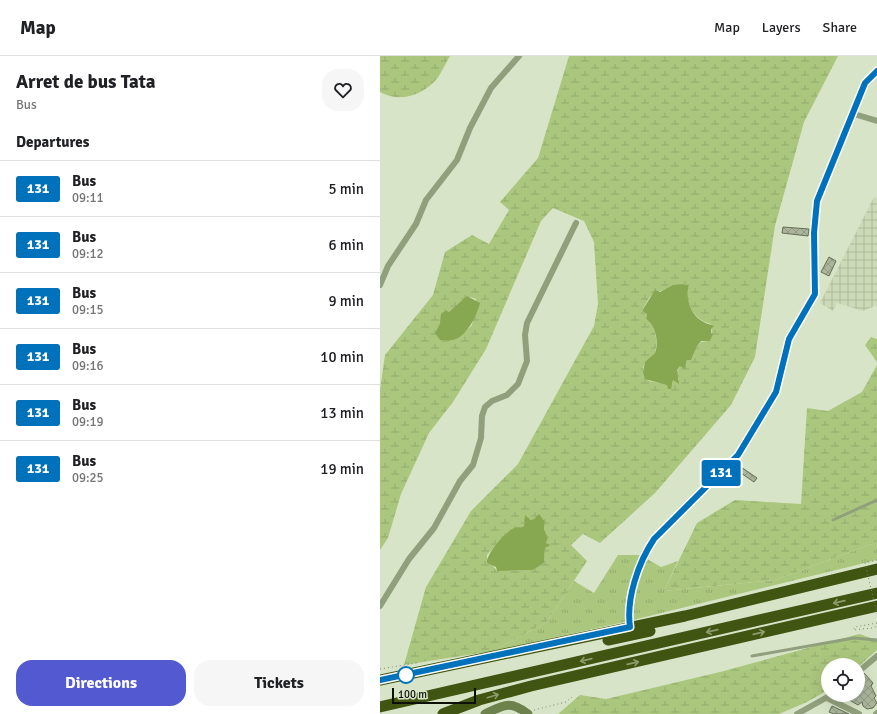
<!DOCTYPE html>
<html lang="en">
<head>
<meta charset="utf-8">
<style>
  body { margin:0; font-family:Signika,sans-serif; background:#f6f6f6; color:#202124; height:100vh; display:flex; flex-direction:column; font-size:15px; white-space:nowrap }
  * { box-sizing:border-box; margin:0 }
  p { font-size:13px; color:#757577 }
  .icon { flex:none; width:22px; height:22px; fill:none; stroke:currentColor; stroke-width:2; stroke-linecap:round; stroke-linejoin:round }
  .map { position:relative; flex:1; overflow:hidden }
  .panel { display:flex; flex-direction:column; background:#fff; width:380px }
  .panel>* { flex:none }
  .badge { padding:0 8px; border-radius:3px; font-size:14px; line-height:26px }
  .buttons { position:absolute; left:441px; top:602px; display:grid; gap:8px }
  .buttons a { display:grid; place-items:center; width:44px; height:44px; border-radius:50%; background:#fff; box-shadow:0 4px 16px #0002; font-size:20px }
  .scale { position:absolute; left:12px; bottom:10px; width:84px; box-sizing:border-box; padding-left:4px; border:2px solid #0c1007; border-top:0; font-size:11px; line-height:14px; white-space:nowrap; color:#0c1007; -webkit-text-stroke:3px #d8e4c8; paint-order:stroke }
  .map>.badge { position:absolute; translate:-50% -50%; box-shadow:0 0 0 2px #fff }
  h2 { padding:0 16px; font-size:15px; line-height:36px }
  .round { display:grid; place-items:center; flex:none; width:42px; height:42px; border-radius:16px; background:#f6f6f6 }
  .head { display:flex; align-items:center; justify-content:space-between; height:68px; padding:0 16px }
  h1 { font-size:19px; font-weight:800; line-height:30px }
  .action { display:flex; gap:8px; margin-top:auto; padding:8px 16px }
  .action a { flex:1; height:46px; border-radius:16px; background:#5359d0; color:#fff; font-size:16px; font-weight:800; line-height:46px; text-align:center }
  .action a+a { background:#f6f6f6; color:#202124 }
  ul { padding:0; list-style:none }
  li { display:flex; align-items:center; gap:12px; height:56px; padding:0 16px; border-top:1px solid #e0e0e0 }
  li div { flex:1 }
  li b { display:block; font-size:15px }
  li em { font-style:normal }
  li .badge { min-width:44px; font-weight:700; text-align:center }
  header { display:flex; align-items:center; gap:24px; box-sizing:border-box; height:56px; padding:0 20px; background:#fff; border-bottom:1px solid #e0e0e0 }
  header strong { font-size:19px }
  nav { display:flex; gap:22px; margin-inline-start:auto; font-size:14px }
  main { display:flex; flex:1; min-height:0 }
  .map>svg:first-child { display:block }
  .industrial { fill:url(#industrial-grid) }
  .grass { fill:url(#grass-tufts) }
  .wetland { fill:url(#wetland-marsh); fill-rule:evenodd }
  .water { fill:#88a751 }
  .building { fill:url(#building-cross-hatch); stroke:#646e55 }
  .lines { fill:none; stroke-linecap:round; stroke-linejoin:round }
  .path { stroke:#7e8673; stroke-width:1; stroke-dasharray:1 3; stroke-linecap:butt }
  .lane { stroke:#91a07c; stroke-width:3 }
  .street { stroke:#91a07c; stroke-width:6 }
  .secondary { stroke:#6c814b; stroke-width:9 }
  .highway { stroke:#3f5511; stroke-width:11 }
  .path-bridge { stroke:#7e8673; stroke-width:1; stroke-dasharray:1 3; stroke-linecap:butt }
  .oneway { stroke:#8c9c6c }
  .line-casing { stroke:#fff; stroke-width:9 }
  .line { stroke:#0072bc; stroke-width:6 }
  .stop-dot { fill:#fff; stroke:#0072bc; stroke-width:2 }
</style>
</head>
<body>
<header>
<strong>Map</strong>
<nav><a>Map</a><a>Layers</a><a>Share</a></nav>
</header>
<main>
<section class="panel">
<div class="head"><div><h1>Arret de bus Tata</h1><p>Bus</p></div><a class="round"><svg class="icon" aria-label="heart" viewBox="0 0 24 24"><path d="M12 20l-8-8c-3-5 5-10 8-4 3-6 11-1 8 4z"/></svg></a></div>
<h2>Departures</h2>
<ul>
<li><span class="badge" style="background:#0072bc;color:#fff">131</span><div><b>Bus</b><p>09:11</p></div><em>5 min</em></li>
<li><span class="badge" style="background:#0072bc;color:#fff">131</span><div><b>Bus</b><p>09:12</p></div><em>6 min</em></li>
<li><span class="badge" style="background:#0072bc;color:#fff">131</span><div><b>Bus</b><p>09:15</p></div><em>9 min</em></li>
<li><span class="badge" style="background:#0072bc;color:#fff">131</span><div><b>Bus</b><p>09:16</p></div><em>10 min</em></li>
<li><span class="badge" style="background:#0072bc;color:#fff">131</span><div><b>Bus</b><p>09:19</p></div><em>13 min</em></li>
<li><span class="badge" style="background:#0072bc;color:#fff">131</span><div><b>Bus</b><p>09:25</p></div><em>19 min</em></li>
</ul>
<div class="action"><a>Directions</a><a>Tickets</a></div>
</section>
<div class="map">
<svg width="497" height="658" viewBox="0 0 497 658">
  <defs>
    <pattern id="industrial-grid" width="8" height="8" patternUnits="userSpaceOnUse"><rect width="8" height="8" fill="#ccdab7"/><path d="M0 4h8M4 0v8" fill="none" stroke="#aeba9c"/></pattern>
    <pattern id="grass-tufts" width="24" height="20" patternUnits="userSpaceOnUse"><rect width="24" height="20" fill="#abc77e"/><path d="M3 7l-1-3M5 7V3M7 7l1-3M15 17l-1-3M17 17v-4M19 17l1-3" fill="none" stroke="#92aa6b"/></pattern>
    <pattern id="wetland-marsh" width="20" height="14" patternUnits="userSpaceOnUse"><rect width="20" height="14" fill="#abc77e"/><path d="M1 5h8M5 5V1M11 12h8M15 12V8" fill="none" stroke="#92aa6b"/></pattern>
    <pattern id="building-cross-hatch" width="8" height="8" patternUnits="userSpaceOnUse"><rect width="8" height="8" fill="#aab59b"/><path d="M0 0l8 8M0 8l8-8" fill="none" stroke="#919b84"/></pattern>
  </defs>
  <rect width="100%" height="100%" fill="#d8e4c8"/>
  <path class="industrial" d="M494,141L497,142V249L483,255L457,247L453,255L440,247Z"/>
  <path class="grass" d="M497,486V504L249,565L113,595L167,566L194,525L214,537L238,499H260L281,511L298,505L284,535L395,524Z"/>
  <path class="wetland" d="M0,0H70C65,8 60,21 53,27C38,41 18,46 0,36Z
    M189,0H458L424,66L395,170L375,301L351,349L275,437L220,487L203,478L191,489L207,505L167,566L113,595L24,609L46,531L91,455L138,408L214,270L218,248L214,186L204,165L173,152L161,165L106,293L73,346L49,377L21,438L8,482L0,494V333L5,299L53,239L65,196L92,179L109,188L129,154L120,146L158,102ZM303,228L309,229C303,245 314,264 331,268L332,280L330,285L321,286C318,289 313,296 313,300L307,304L306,310H300C296,316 296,317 299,324H293L292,329L269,325C258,309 264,309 275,297C278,285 276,270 266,263L267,258L262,255L269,242L274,237ZM90,241L96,243L92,269L83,278L73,284H60L56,275L62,263L61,258L66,254L69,256ZM146,460L151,464L165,466L164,473L168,482L166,487L171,489L165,492L164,507L153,514L117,515L107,502V499L126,478L134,472H141L144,470Z
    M491,281L497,283V306L485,289Z
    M497,309V486L395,524L284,535L317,467L355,444L421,448L427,352L448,355L482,336Z
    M479,578L497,584V594L478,611V609H448V634L427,646L399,658H178L200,639L226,643L344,615Z"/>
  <path class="water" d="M303,228L309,229C305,241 310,258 322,265C326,268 330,268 334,270L331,273V277L333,278L330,285H321C316,291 314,297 311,304H307L305,313L300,310L297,314L299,328L293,324L291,333H288L287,329L265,323L263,316L265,306L275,297C279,286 276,270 266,263L267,258L262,255L275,234L280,236L293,229Z
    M87,240L100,247C97,259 87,281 73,284C69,285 64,284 60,284L55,277L60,267L61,258L66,254L69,256Z
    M159,458L165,466L164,473L168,482L166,487L171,489L165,492L164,507L153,514L117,515L116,511L107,507C106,498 125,476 134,472C138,470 140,473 144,470L145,459L151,464L154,463Z"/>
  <path class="building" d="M403,171L429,173L428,180L402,177Z
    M449,201L456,205L449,220L441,216Z
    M358,409L377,422L374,426L355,413Z
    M484,617L493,627L491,630L496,640L494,642L497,647L493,652L487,653L483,650L482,646L478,649L461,639H478V621Z
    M452,650L469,658H454L449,656Z"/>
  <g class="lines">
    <path class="path" d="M497,567L475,571L473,574L492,572L497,570
      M0,613L37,607
      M154,654L186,646L192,641"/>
    <path class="lane" d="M453,464L497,444
      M372,600L474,582L497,584"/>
    <path class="street" d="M474,58L497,65
      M0,229L8,210L36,168L46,144L77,104L90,72L111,32L139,0
      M0,550L29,503L54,472L80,425L93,409L101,382L102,360L105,351L112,345L127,339L138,328L147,305L145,279L147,267L196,167
      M250,571C246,543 258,507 274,483L357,399L396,336L409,283L435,238L434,177L437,145L485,27L497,15
      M478,616L497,600
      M447,642L479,658
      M417,658L451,639
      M496,658L497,657"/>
    <path class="secondary" d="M105,658C124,649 130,644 148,658"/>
    <path class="highway" d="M228,584L270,575
      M0,624L305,560L497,513
      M0,651L497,537
      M63,658L99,644L151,630L497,550"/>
    <path class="path-bridge" d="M497,504L485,507L497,558"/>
  </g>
  <defs><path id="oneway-shaft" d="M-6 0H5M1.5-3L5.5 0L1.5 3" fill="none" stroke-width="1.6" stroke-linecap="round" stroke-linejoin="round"/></defs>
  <g class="oneway">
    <use href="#oneway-shaft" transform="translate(459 546) rotate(167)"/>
    <use href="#oneway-shaft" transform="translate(332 575) rotate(167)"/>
    <use href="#oneway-shaft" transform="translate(379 577) rotate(-13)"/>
    <use href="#oneway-shaft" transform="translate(206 604) rotate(167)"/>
    <use href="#oneway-shaft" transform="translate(253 607) rotate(-13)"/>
    <use href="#oneway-shaft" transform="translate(113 640) rotate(-17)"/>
  </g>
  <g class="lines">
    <defs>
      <path id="line" d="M0,624L250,571C246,543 258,507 274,483L358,399L396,336L409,283L435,238L434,177L437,145L485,27L497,15"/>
    </defs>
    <use href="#line" class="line-casing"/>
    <use href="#line" class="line"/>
  </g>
  <circle class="stop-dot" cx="26" cy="619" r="8"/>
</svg>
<div class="buttons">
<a><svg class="icon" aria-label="locate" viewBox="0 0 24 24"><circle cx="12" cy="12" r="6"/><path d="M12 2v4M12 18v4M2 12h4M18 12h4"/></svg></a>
</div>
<div class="scale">100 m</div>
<b class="badge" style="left:341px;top:417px;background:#0072bc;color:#fff">131</b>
</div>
</main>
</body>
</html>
